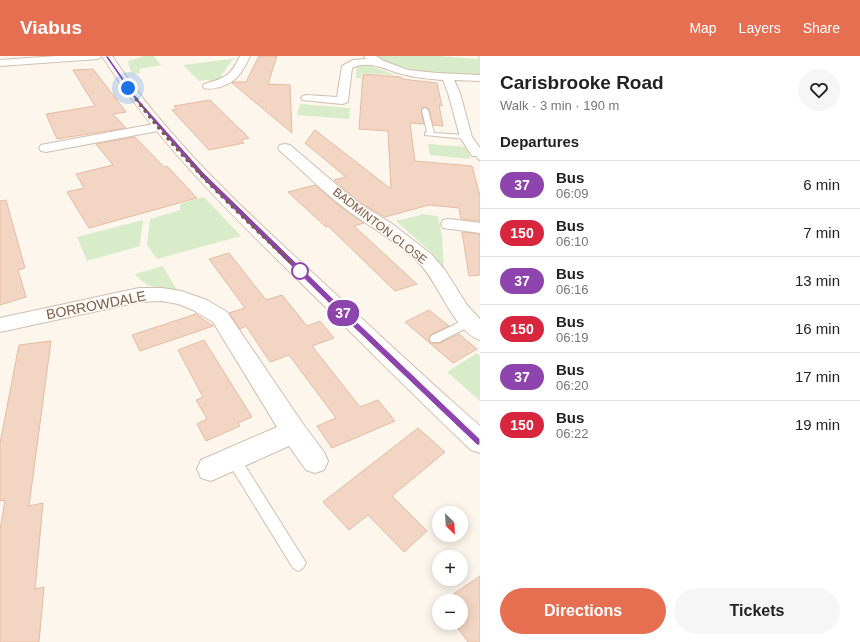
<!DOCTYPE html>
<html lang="en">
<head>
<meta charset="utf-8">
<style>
  body { margin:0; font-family:Arial,sans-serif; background:#f6f6f6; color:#222; height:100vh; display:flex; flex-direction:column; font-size:15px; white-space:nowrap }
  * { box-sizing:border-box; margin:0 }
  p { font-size:13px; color:#767676 }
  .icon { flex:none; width:22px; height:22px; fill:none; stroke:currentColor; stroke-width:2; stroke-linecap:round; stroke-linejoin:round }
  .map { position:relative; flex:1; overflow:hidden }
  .side { display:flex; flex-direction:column; background:#fff; width:380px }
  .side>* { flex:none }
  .badge { padding:0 8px; border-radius:13px; font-size:14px; line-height:26px }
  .needle { width:26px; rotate:155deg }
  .buttons { position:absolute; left:432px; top:450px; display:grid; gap:8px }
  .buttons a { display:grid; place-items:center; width:36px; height:36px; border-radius:50%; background:#fff; box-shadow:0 2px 10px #0003; font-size:20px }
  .you { position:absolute; width:20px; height:20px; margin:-10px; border:3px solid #fff; border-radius:50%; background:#1a73e8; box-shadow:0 0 0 6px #1a73e833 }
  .map>.badge { position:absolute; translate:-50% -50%; box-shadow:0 0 0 2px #fff }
  h2 { padding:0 20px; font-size:15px; line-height:36px }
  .round { display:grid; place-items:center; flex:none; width:42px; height:42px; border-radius:21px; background:#f6f6f6 }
  .headline { display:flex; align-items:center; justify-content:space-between; height:68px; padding:0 20px }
  h1 { font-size:19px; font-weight:800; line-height:30px }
  .button { display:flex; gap:8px; margin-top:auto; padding:8px 20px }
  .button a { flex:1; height:46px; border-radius:24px; background:#e76f51; color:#fff; font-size:16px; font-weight:800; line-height:46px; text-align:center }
  .button a+a { background:#f6f6f6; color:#222 }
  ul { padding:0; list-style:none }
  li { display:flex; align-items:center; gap:12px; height:48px; padding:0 20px; border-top:1px solid #e0e0e0 }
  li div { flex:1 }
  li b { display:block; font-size:15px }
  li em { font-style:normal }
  li .badge { min-width:44px; font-weight:700; text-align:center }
  header { display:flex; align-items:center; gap:24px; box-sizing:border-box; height:56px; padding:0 20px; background:#e76f51; color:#fff }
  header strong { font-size:19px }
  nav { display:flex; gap:22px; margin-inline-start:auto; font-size:14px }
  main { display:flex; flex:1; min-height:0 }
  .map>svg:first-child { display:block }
  .green { fill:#d8ecc9 }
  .building { fill:#f3d5c3; stroke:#e6bba3 }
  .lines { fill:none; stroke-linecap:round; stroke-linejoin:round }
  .lane-casing { stroke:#d1beb0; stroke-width:2 }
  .street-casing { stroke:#d1beb0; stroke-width:2 }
  .secondary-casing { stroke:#d6c0b0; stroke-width:2 }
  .lane { fill:#fff; fill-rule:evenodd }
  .street { fill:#fff; fill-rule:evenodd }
  .secondary { fill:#fff; fill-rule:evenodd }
  .line { fill:#8e44ad; stroke:#fff }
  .walk { stroke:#7a5c4d; stroke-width:4; stroke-dasharray:0 7.2 }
  .stop-dot { fill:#fff; stroke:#8e44ad; stroke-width:2 }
  .labels { text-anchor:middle; stroke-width:3; stroke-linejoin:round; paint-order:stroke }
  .far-street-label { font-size:12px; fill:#7a5c4d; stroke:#fffaf3 }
  .street-label { font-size:14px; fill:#7a5c4d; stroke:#fffaf3 }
</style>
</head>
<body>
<header>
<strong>Viabus</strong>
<nav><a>Map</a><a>Layers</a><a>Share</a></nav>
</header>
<main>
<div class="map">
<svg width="480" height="586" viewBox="0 0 480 586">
  <rect width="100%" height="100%" fill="#fdf6ec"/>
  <path class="green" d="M144,0H154L161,9L139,13L140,17L132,18L130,13L128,5Z
    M376,0H438L478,3V0H480V19C444,17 407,19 376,0Z
    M240,2L232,4L221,20H228L214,26L206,24L199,25L183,9Z
    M361,8L369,9L396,19L361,17V22H356L357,10Z
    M300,48L350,52L349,63L297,59Z
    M428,88L467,91L470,103L430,99Z
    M204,141L241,180L157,203L147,189L150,163L180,154V148Z
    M421,158L438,160L442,180L444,214L431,196L396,165L421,159Z
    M143,164L140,190L87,205L77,181Z
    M163,210L177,234C159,231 148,234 135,218Z
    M477,297L480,300V345L447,316Z"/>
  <path class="building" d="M259,0H277L268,28L290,29L292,77L232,27L234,26H246Z
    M93,13L126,56L113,58L126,72L57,83L46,58L95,50L73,14Z
    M363,18L401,21L402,23L437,27L442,50L439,49L443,70L433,69L429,53L424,51L421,53L424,68L410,67L415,105L472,110L480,140V165L461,163L459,152L429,149L385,161L359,146L334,124L346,121L305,87L315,74L391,133L388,75L359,73Z
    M210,44L249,82L241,84L244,87L209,94L172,54L177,53L174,50Z
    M135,81L164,111L167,110L197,142L89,172L67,136L84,132L76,118L113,109L96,88Z
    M315,129L337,148L364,167L354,170L417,228L395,235L328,170L326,171L288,136Z
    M6,144L25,212L18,214L26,241L0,249V145Z
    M462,176L480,178V219L469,220Z
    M229,197L266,244L282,239L307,270L320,265L334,282L312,290L360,351L378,344L395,365L332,392L317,370L336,362L289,299L270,306L246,270L240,273L229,257L245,252L209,203Z
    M429,254L449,270L430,279L429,283L430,287H440L459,278L477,293L453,307L405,266Z
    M196,258L213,270L140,295L132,279Z
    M204,284L252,361L238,367L240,370L206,385L197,368L207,363L196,344L203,341L178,294Z
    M51,285L29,450L43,447L35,533L44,531L39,586H0V474L5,444L0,445V387L19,289Z
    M418,372L445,396L392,440L427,475L404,496L368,459L349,474L323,446Z
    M480,520V586H468L454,567H461V545H443Z"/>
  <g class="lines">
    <defs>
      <path id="lane" d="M425,52L428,54L434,77L466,79L469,81L466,83L425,79V77L427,76L422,54Z
        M477,95L480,96V104L478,103L474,97Z
        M470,261L474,262L475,265L474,268L439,286H431L430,283L431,280Z
        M234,398L239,400L303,502L306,507L303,512L298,515L293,512L229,408L227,404L229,400Z"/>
      <path id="street" d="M240,0H250C243,15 237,26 220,31C215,32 210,34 204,32L203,30L204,28C225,22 231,20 240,0Z
        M364,0H376L384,5L408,14L437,17L480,19V25L454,24L460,37L472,81L480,92V100H472L460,81L448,37L443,24C431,23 418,22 406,19C387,15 371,3 352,12L348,45L346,47L342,48L303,44L301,42L303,40L307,39L337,41L342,10L353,4L366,3Z
        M159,67L163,68L165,71L163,74L46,96L41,95L39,92L41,89L46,88Z
        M285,88L290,89L358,147L391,167L431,198L445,214L467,249L480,263V284C454,276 438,225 418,206C397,185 370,171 347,154C323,136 302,114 280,95L278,92L280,89Z
        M449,163L480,167V177L443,172L441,168L443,164Z
        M139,232H162L181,235L207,244L227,256L303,368L324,396L328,405L324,414L315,417L306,414L289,390L211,425L201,422L197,413L201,404L277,371L213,266L193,254L178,248L162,245L139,246L0,276V262Z"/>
      <path id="secondary" d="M57,0H112C168,83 241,151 315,219C370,270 424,321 480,370V397L471,394C413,339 356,281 299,225C227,154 157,86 102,0L98,3L0,10V4Z"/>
    </defs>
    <use href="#lane" class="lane-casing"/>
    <use href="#street" class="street-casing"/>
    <use href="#secondary" class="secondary-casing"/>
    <use href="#lane" class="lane"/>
    <use href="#street" class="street"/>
    <use href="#secondary" class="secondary"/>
  </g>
  <path class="line" d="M105,0H108L138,43L204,117L354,263L480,383V389H477L349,267L200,120L136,45Z"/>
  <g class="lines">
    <path class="walk" d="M128,32C178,102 243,161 305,220L300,215"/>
  </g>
  <circle class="stop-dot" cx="300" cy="215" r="8"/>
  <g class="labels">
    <g class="far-street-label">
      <text transform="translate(380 170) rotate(38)" y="4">BADMINTON CLOSE</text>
    </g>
    <g class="street-label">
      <text transform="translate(96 249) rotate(-11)" y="5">BORROWDALE</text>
    </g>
  </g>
</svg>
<div class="buttons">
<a><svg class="needle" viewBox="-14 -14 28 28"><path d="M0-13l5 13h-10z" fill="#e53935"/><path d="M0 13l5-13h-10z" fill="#767676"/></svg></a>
<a>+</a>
<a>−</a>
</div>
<div class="you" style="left:128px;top:32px"></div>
<b class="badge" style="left:343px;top:257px;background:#8e44ad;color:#fff">37</b>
</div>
<section class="side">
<div class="headline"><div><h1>Carisbrooke Road</h1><p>Walk · 3 min · 190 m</p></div><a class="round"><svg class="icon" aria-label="heart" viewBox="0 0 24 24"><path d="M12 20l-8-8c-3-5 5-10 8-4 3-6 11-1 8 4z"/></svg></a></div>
<h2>Departures</h2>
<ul>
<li><span class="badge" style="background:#8e44ad;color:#fff">37</span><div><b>Bus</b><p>06:09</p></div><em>6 min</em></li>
<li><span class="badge" style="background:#d7263d;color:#fff">150</span><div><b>Bus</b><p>06:10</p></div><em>7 min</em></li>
<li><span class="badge" style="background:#8e44ad;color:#fff">37</span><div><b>Bus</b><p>06:16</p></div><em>13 min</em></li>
<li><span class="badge" style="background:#d7263d;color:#fff">150</span><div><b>Bus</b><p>06:19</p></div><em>16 min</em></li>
<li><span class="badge" style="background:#8e44ad;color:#fff">37</span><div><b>Bus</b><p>06:20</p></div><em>17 min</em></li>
<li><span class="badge" style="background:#d7263d;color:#fff">150</span><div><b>Bus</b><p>06:22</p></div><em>19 min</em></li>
</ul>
<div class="button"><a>Directions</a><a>Tickets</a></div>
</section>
</main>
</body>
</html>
